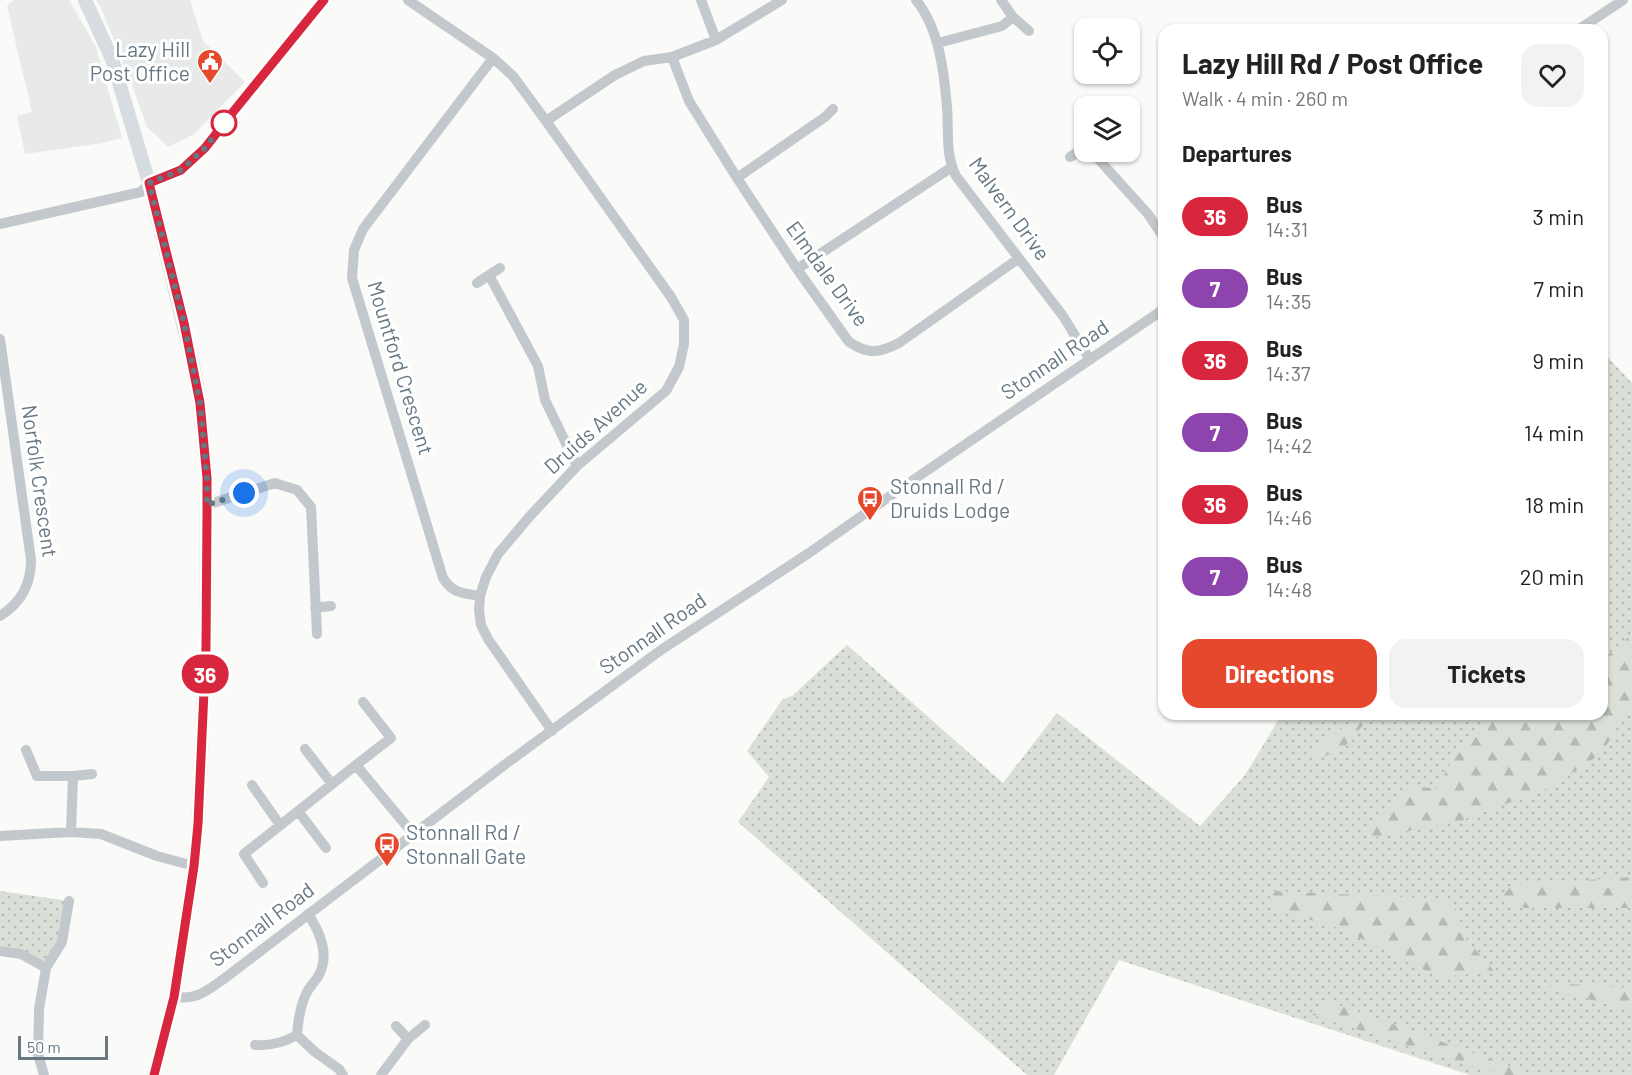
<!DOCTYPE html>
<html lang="en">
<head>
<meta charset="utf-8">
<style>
  body { margin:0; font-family:Barlow,sans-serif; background:#f2f2f2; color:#222; height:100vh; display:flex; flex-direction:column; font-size:22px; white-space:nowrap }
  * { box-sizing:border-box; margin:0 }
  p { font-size:20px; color:#767676 }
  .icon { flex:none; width:33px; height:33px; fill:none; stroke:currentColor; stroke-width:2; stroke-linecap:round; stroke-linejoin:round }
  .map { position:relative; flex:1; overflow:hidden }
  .panel { position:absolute; left:1158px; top:24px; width:450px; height:696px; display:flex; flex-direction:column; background:#fff; border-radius:18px; box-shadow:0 2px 4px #0004 }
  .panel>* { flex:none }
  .badge { padding:0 12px; border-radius:20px; font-size:21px; line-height:39px }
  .tools { position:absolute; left:1074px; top:18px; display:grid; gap:12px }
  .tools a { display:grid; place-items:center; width:66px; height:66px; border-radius:12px; background:#fff; box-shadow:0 2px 4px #0004; font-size:30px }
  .scale { position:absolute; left:18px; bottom:15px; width:90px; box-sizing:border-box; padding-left:6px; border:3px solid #657883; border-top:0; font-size:16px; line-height:21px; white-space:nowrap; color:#657883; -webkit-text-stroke:4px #fff; paint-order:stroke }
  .you { position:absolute; width:30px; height:30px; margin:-15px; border:4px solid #fff; border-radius:50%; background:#1a73e8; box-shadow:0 0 0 9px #1a73e833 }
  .map>.badge { position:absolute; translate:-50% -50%; box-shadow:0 0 0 3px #fff }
  h2 { padding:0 24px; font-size:22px; line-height:54px }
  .round { display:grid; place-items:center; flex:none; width:63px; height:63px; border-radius:18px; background:#f2f2f2 }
  .head { display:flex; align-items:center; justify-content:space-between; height:102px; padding:0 24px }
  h1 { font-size:28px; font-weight:700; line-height:45px }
  .primary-button { display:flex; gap:12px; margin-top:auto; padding:12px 24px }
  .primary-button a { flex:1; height:69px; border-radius:18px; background:#e5482c; color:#fff; font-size:24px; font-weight:700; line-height:69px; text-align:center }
  .primary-button a+a { background:#f2f2f2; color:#222 }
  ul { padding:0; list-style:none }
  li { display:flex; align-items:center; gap:18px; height:72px; padding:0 24px }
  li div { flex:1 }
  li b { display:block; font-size:22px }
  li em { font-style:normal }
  li .badge { min-width:66px; font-weight:700; text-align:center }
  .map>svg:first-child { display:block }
  .built { fill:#e8eae9 }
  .grass { fill:url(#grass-dots) }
  .forest { fill:url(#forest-firs) }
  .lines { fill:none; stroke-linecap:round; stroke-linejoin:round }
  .street { stroke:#c3c8cc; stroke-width:10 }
  .secondary { stroke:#d6dcdf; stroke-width:14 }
  .line-casing { stroke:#fff; stroke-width:14 }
  .line { stroke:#d7263d; stroke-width:9 }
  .walk { stroke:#657883; stroke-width:6; stroke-dasharray:0 10.8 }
  .stop-dot { fill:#fff; stroke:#d7263d; stroke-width:3 }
  .labels { text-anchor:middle; stroke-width:6; stroke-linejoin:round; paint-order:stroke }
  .poi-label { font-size:21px; fill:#657883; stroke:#fff; text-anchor:start }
  .street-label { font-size:21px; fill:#657883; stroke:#fff }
</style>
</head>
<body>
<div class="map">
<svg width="1632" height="1075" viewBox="0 0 1632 1075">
  <defs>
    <pattern id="grass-dots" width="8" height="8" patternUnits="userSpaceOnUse" patternTransform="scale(1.5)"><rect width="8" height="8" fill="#dadfd7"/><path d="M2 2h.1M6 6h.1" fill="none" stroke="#b4bab4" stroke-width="1.8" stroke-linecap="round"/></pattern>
    <pattern id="forest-firs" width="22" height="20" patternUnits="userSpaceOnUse" patternTransform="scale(1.5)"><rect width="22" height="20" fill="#dadfd7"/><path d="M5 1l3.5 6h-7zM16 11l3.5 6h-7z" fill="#b4bab4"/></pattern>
  </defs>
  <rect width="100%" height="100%" fill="#fafaf8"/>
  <path class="built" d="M14,0H69L96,47L122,138L103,143L25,154L17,116L32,112L7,6Z
    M96,0H190L203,41L245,82L193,135L168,147L147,127L129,77L101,8Z"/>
  <path class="grass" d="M1602,351L1632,383V1075H1470L1119,960L1054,1075H1027L738,822L769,777L747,751L782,700L792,696L847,645L1003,783L1057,713L1200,826L1245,775L1282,714H1602Z
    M0,891L69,901L62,942L46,968L0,951Z"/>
  <path class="forest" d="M1632,634V704L1601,754L1549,788L1460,821L1371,838L1370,823L1395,798L1413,786L1437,789L1450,763L1497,714H1602V660Z
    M1362,714H1380L1364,724L1346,745L1312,763L1311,751Z
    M1632,877V908H1525L1501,898L1512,885Z
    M1268,891L1452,899L1467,940L1495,972L1439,977L1342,929L1275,910Z
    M1555,983L1632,988V1010L1548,989Z
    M1331,1002L1534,1075H1502L1312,1015Z"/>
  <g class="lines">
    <path class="street" d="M408,0L493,58L513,76L546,121L671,297L684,320V344L679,367L666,391L577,466L530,516L498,554L486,577L480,596L479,610L481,625L488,639L552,731
      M701,0L716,40
      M916,0C939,28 944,71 947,107C949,131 945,154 956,176L1063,316L1090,360
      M1001,0L1013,17L1029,31
      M1578,30L1623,0
      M938,43L1002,26L1013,17
      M672,57L689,101L737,178L797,269L849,342C869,355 879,353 899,343L1018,259
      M546,121L615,75L644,61L672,57L716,40L782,0
      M1092,152L1148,214L1164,238
      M1070,157L1084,148
      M737,178L825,117L833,109
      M0,224L141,192L149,183L181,170L205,148L233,112L324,0
      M797,269L952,167
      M489,275L538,366L545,400L577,466
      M477,283L500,268
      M0,339L31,560C31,585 21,603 0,616
      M207,505L275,483L297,490L311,507L317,634
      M480,596C463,593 453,594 443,578L352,278L354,250L363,229L493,58
      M315,608L331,606
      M305,749L332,784
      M26,750L37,776H73L92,774
      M356,765L391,738L363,702
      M252,785L280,825
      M298,811L326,848
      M71,832L73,776
      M0,836L71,832L101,834L157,856L194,866
      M263,883L244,854L356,765L414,835
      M308,914C320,932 330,954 319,975C315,982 309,987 306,994C300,1007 298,1021 297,1035L315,1052L339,1069L343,1075
      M0,951L21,954L46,968
      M174,997C198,1000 206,991 225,978L503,766L661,650L809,553L900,489L1164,309
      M396,1026L408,1039
      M255,1045C271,1046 283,1043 297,1035
      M44,1075L38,1054L39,1009L46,968L62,942L69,901
      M381,1075L408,1039L425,1025"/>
    <path class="secondary" d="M85,0L112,59L149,183L193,365L200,403L207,478L206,647L198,824L194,866L174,997L154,1075"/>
  </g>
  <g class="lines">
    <defs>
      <path id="line" d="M154,1075L174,997L194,866L198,824L206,647L207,514V478L200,403L184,323L149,183L181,170L205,148L233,112L324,0"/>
    </defs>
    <use href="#line" class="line-casing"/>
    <use href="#line" class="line"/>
    <path class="walk" d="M224,123L205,148L181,170L149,183L184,323L200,403L207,478V505L244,493"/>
  </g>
  <defs>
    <symbol id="civic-pin" viewBox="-11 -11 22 30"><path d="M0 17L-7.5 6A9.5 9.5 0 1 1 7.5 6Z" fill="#e5482c" stroke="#fff"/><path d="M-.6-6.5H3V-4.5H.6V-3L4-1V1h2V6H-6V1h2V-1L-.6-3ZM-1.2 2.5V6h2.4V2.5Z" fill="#fff"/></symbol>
    <symbol id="bus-pin" viewBox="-11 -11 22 30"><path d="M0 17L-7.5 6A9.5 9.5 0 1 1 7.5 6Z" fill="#e5482c" stroke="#fff"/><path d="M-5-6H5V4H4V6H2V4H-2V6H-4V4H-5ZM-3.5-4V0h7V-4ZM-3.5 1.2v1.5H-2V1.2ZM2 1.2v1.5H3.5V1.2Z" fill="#fff"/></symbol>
  </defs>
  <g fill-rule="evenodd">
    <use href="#civic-pin" x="195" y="47" width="30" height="40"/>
    <use href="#bus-pin" x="855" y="484" width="30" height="40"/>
    <use href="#bus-pin" x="372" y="830" width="30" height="40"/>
  </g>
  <circle class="stop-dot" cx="224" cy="123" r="12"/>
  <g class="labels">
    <g class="poi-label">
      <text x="190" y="57" text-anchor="end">Lazy Hill<tspan x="190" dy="24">Post Office</tspan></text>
      <text x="890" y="494">Stonnall Rd /<tspan x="890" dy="24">Druids Lodge</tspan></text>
      <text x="406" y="840">Stonnall Rd /<tspan x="406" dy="24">Stonnall Gate</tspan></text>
    </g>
    <g class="street-label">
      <text transform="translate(1009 209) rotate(54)" y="7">Malvern Drive</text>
      <text transform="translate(827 274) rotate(54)" y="7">Elmdale Drive</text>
      <text transform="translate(1055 360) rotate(-34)" y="7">Stonnall Road</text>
      <text transform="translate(400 368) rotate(73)" y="7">Mountford Crescent</text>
      <text transform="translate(596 427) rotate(-42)" y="7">Druids Avenue</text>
      <text transform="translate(39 481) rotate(82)" y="7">Norfolk Crescent</text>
      <text transform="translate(653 634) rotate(-35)" y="7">Stonnall Road</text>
      <text transform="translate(262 925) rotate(-37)" y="7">Stonnall Road</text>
    </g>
  </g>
</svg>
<div class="tools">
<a><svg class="icon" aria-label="locate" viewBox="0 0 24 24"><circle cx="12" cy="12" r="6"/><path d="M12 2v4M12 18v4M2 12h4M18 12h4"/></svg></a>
<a><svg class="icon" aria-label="layers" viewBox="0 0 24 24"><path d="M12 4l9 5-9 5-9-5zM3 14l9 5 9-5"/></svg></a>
</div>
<div class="scale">50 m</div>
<div class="you" style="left:244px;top:493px"></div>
<b class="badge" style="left:205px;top:674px;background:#d7263d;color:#fff">36</b>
<section class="panel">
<div class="head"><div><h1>Lazy Hill Rd / Post Office</h1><p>Walk · 4 min · 260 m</p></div><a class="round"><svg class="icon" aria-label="heart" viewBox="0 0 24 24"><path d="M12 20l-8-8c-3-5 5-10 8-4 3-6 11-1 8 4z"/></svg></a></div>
<h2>Departures</h2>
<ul>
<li><span class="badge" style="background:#d7263d;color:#fff">36</span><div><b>Bus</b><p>14:31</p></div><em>3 min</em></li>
<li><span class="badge" style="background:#8e44ad;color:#fff">7</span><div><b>Bus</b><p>14:35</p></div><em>7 min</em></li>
<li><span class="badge" style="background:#d7263d;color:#fff">36</span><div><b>Bus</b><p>14:37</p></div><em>9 min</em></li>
<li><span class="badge" style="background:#8e44ad;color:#fff">7</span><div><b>Bus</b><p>14:42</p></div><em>14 min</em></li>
<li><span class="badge" style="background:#d7263d;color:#fff">36</span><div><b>Bus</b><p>14:46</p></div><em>18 min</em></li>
<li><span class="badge" style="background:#8e44ad;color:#fff">7</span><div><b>Bus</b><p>14:48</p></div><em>20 min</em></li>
</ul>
<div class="primary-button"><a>Directions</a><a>Tickets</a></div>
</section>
</div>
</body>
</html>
